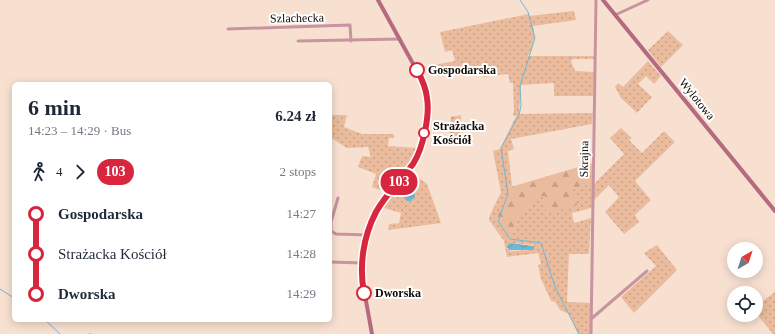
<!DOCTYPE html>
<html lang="en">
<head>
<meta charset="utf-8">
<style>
  body { margin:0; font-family:Georgia,serif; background:#f6f6f7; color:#1f2937; height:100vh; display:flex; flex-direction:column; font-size:15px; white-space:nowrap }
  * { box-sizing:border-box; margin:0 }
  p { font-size:13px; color:#747a83 }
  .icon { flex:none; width:22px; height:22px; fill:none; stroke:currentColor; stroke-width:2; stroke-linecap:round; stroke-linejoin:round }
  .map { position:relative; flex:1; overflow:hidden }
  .details { position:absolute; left:12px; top:82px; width:320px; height:240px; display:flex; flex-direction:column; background:#fff; border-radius:6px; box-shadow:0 2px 10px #0003 }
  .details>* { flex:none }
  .badge { padding:0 8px; border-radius:13px; font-size:14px; line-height:26px }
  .needle { width:26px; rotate:39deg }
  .buttons { position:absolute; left:727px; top:242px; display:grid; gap:8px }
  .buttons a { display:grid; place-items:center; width:36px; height:36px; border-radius:50%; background:#fff; box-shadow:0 2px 10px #0003; font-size:20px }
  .map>.badge { position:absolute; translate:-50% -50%; box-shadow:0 0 0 2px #fff }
  .legs { display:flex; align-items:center; gap:6px; height:44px; padding:0 16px; font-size:13px }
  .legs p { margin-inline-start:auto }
  .head { display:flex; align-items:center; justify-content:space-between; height:68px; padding:0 16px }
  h1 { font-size:22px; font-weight:700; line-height:30px }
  ul { padding:0 16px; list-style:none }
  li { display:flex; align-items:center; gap:14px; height:40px; font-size:15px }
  li i { display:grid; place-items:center; width:6px; height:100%; margin:0 5px; background:currentColor }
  li i::after { content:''; width:10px; height:10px; margin:-5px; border:3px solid; border-radius:50%; background:#fff }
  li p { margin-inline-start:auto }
  li:first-child i { background:linear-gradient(#0000 50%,currentColor 0) }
  li:last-child i { background:linear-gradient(currentColor 50%,#0000 0) }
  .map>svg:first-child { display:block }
  .grass { fill:url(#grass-dots); fill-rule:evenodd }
  .forest { fill:url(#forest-firs) }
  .cemetery { fill:url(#cemetery-stones) }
  .water { fill:url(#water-waves) }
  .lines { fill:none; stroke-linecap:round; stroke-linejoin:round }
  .stream { stroke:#70b7d3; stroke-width:1 }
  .street { stroke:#c794a0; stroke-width:3 }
  .secondary { stroke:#b46b7f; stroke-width:4 }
  .line-1-casing { stroke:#fff; stroke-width:9 }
  .line-1 { stroke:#d7263d; stroke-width:6 }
  .stop-1-dot { fill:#fff; stroke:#d7263d; stroke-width:2 }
  .labels { text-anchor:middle; stroke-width:4; stroke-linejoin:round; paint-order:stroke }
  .street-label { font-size:12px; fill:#110a06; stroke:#fff }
  .stop-label { font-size:12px; font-weight:bold; fill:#110a06; stroke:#fff; text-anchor:start }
</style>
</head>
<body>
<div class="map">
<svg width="775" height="334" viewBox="0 0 775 334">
  <defs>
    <pattern id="grass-dots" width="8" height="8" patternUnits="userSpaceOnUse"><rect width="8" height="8" fill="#eabc9d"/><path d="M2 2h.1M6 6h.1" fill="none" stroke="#c8a086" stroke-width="1.8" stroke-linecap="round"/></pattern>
    <pattern id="forest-firs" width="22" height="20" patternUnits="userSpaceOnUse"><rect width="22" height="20" fill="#eabc9d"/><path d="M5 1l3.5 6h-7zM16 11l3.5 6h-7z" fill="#c8a086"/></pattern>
    <pattern id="cemetery-stones" width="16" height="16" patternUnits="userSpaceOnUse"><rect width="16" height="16" fill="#eabc9d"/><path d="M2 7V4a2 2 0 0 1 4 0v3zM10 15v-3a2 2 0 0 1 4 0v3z" fill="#c8a086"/></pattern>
    <pattern id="water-waves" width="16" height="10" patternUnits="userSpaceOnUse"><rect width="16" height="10" fill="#70b7d3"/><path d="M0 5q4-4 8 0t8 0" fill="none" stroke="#609cb4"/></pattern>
  </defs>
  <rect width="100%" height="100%" fill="#f8e0d1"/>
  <path class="grass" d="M574,11L576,20L533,26C536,38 533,45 528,56H594V59H573L571,61L575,71L594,72L593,96H554V83L521,85L519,114L593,113L592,124L511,139L514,149L508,151L512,186L507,188L508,196L497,219L513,238C512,229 518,223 518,215L529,207L536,197L545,196L547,213L573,188L595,183L624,154L610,138L621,128L632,138L629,140L642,153L664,131L675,142L635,181L651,200L635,215L639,222L624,234L605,212L619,197L609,185L594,200L591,208L572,213L574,223L591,218L589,254H569L567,302L591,303V334H578L569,314L560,310L555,302L551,301L541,279L538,265L541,264L538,253L507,257L504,241L489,220L490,215L501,192L493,151L500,149L516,116L513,115L514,110L513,83H510L508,74L483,77L482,66L430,75L428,66L455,61L452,50L445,52L440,32L529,14V16ZM509,243L534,245V246L533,250L511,251L507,249Z
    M668,31L683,45L661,67L648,50Z
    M648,61L661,76L654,84L646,76L638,84L652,97L637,113L621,98L615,87L618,83L623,87Z
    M330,115H347L344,127L362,134H394V138H389L388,146L418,148L414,158L387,193L372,187L376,174L358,167L362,156L371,157L368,147L347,148L330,137Z
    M410,171L427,184L441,223L388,230L389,224L399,223L401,213L381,207ZM403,183L414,190L415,193L411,201H407L402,196L398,190Z
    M657,245L677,270L634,313L621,297L656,266L644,253Z
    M775,292V334H773L756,313V306Z"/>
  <path class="forest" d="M592,163V184L573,188L577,205L547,214L545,196L536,197L529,207L518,215C518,223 512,229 513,238L511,240C507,235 498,227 498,221C496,211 509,201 507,188Z"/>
  <path class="cemetery" d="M461,115L460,143L448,142L451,117Z"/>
  <path class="water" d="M384,170L391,171L395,175L394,180L386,190L379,183Z
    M403,183L414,190L415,196L411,201H407L402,196L398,190Z
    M509,243L534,246V250H509L507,247Z"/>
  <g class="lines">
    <path class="stream" d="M520,0L528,12L535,38L520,86L521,106L519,115L501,148L508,194L498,221L510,239L541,243L555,287L579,334
      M0,289L14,298
      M45,320L60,334
      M89,334H91"/>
    <path class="street" d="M615,15L648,0
      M228,29L350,25L351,41
      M298,41L400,39
      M338,198L331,222V231L336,234L368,235
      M330,262L362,263
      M591,319L647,271
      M591,334L596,0"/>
    <path class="secondary" d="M603,0L775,211
      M372,334L362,279L363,253L371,225L377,210L414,163L420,151L428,109L427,93L422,80L378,0"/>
  </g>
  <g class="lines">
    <defs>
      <path id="line-1" d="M364,293C359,266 363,237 376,212C386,194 401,180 413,164C423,149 430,115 427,98C426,88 422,79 417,70"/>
    </defs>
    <use href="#line-1" class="line-1-casing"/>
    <use href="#line-1" class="line-1"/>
  </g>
  <g class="stop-1-dot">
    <circle cx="417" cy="70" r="7"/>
    <circle cx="424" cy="133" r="5"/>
    <circle cx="364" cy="293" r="7"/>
  </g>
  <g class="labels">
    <g class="street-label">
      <text transform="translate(297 18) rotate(-1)" y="4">Szlachecka</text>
      <text transform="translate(697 99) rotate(51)" y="4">Wylotowa</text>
      <text transform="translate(584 159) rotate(-89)" y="4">Skrajna</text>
    </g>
    <g class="stop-label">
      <text x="428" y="74">Gospodarska</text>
      <text x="433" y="130">Strażacka<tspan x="433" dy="14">Kościół</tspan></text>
      <text x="375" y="297">Dworska</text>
    </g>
  </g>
</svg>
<div class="buttons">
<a><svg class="needle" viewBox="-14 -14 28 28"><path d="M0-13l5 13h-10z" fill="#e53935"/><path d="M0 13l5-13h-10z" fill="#747a83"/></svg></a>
<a><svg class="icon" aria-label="locate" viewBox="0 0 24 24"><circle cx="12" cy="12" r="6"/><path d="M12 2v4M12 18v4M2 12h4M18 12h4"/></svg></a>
</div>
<b class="badge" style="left:399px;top:182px;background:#d7263d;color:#fff">103</b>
<section class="details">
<div class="head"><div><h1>6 min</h1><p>14:23 – 14:29 · Bus</p></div><b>6.24 zł</b></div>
<div class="legs"><svg class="icon" aria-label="walk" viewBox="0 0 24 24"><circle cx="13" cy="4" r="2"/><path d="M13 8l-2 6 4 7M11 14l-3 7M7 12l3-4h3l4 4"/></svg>4<svg class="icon" aria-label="forward" viewBox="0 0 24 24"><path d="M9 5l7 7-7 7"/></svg><b class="badge" style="background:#d7263d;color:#fff">103</b><p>2 stops</p></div>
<ul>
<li><i style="color:#d7263d"></i><b>Gospodarska</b><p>14:27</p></li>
<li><i style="color:#d7263d"></i><span>Strażacka Kościół</span><p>14:28</p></li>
<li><i style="color:#d7263d"></i><b>Dworska</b><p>14:29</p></li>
</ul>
</section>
</div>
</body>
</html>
